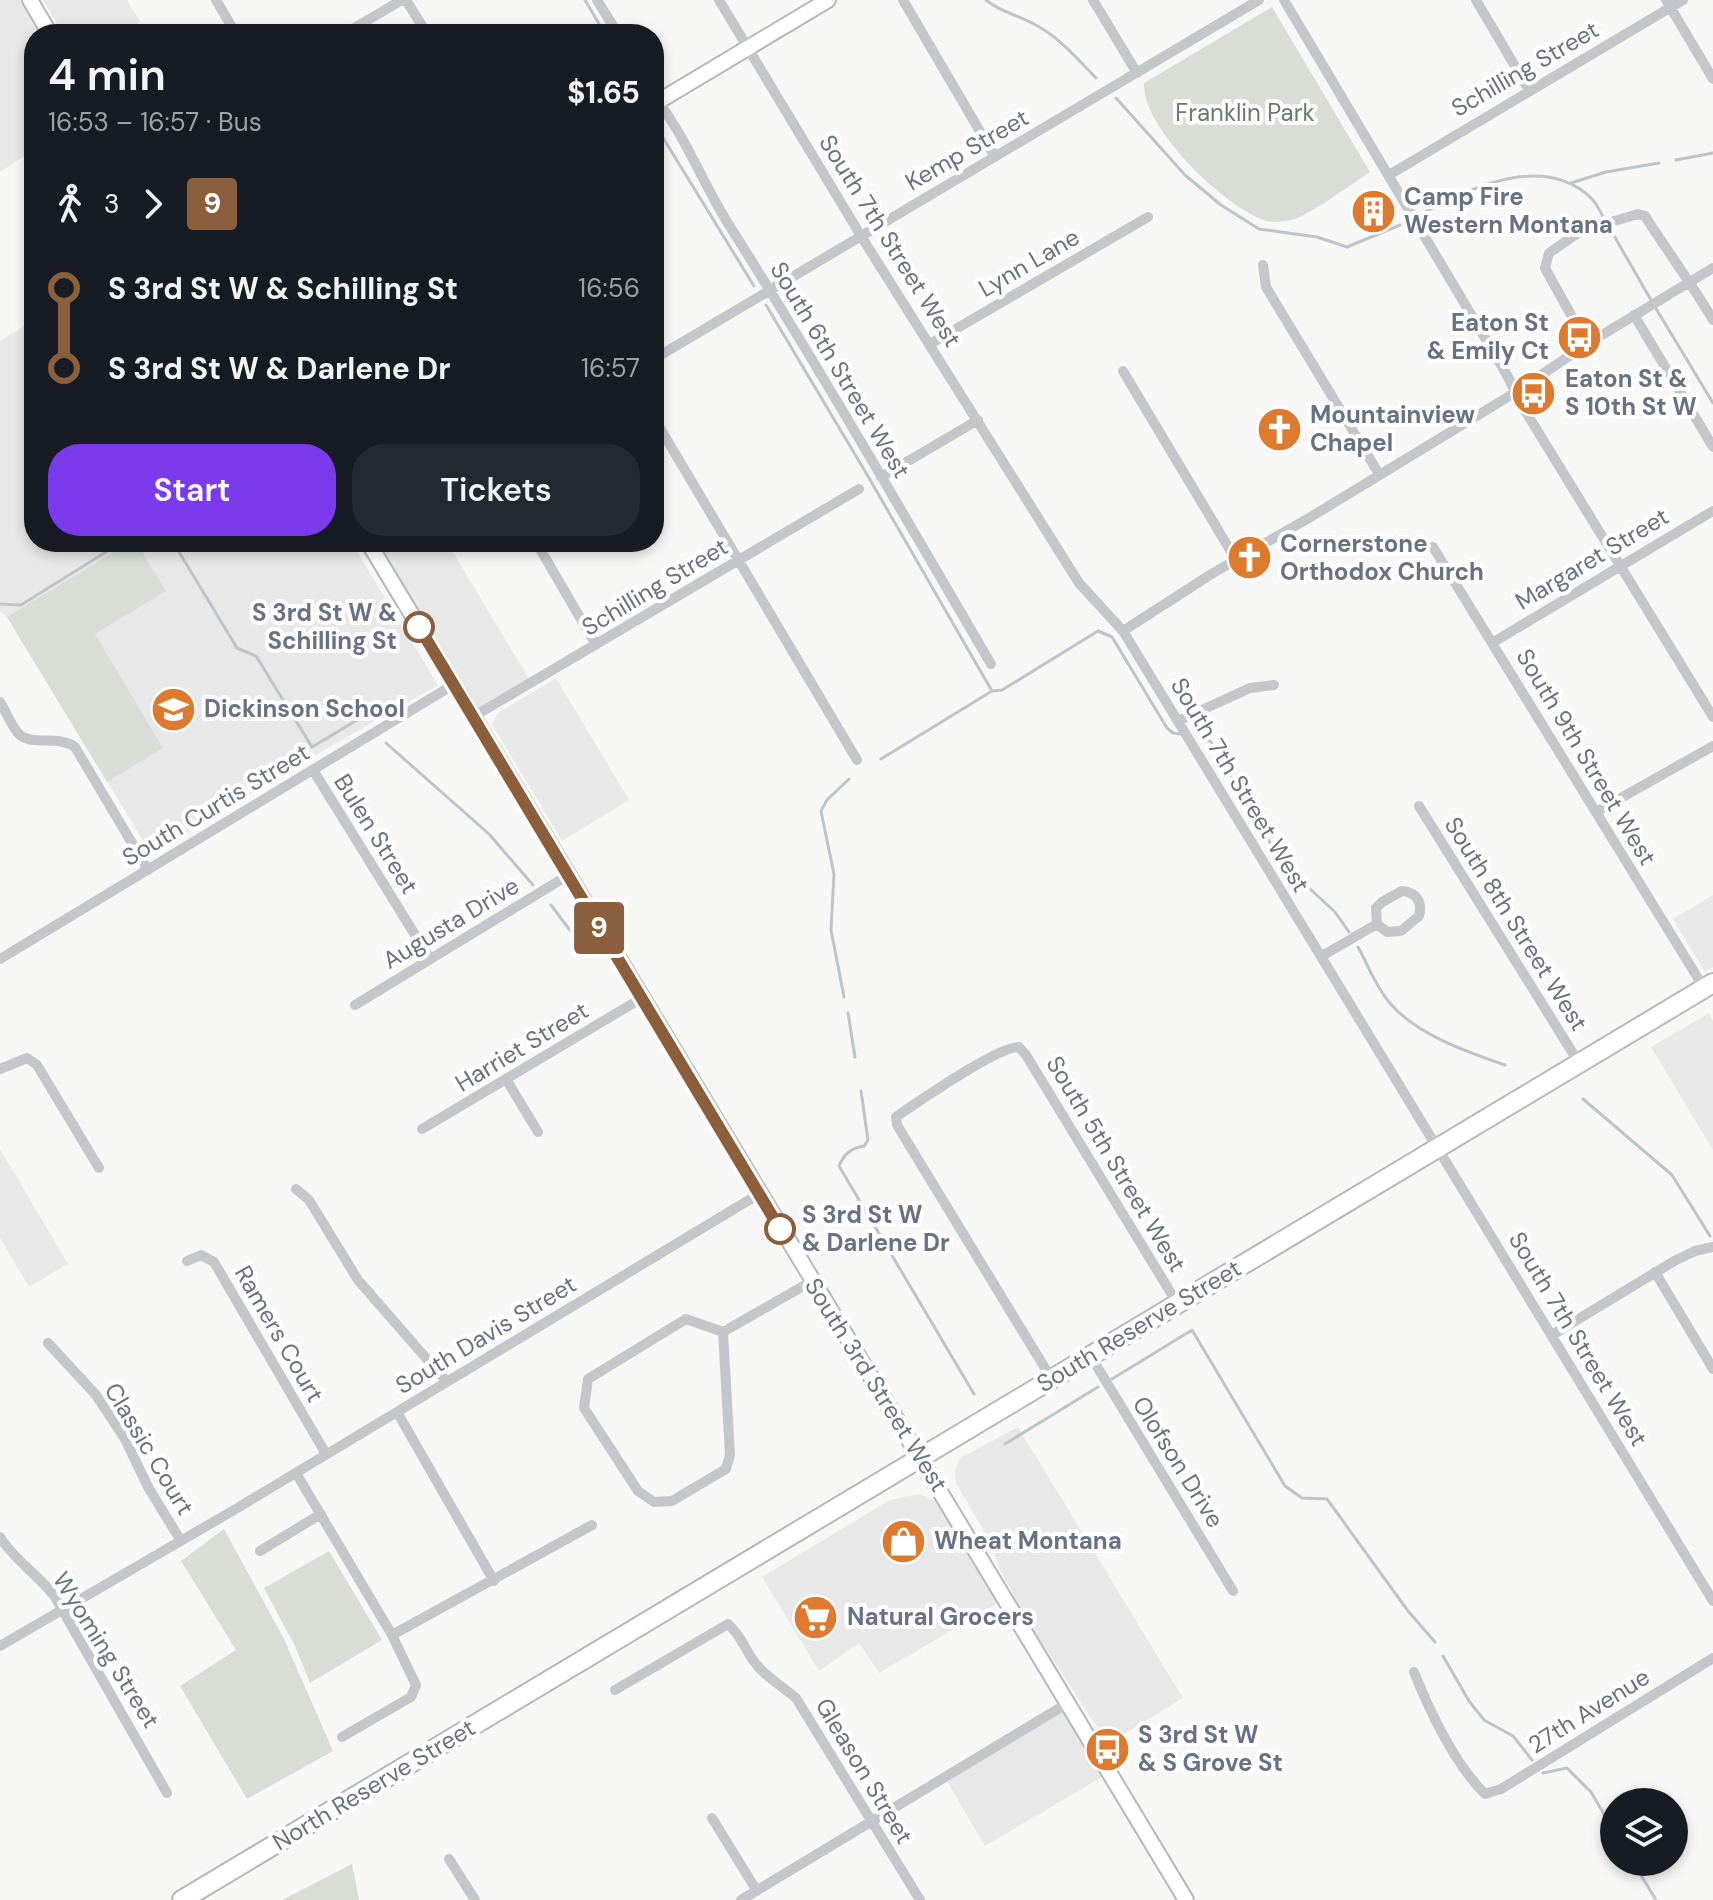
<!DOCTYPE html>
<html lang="en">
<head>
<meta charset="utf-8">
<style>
  body { margin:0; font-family:"DM Sans",sans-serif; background:#242831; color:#f1f3f6; height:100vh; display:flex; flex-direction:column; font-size:30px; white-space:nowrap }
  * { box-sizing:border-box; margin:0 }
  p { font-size:26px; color:#9ea1a6 }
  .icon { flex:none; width:44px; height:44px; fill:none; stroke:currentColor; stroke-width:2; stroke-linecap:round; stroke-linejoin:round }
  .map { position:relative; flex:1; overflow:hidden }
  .panel { position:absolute; left:24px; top:24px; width:640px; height:528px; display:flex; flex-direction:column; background:#171b24; border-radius:32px; box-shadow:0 4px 12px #0003 }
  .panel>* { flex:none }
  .badge { padding:0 16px; border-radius:6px; font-size:28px; line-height:52px }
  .fabs { position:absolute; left:1600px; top:1788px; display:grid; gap:16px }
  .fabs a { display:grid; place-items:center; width:88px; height:88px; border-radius:50%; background:#171b24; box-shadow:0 4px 12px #0003; font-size:40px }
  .map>.badge { position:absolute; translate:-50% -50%; box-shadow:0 0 0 4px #fff }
  .legs { display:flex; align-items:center; gap:12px; height:88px; padding:0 24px; font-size:26px }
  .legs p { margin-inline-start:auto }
  .headline { display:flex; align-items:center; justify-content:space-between; height:136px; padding:0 24px }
  h1 { font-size:44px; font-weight:600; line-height:60px }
  .action { display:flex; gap:16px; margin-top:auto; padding:16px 24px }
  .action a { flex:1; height:92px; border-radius:32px; background:#7c3aed; color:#fff; font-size:32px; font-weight:600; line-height:92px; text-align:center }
  .action a+a { background:#242831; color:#f1f3f6 }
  ul { padding:0 24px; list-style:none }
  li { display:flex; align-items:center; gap:28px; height:80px; font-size:30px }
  li i { display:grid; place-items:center; width:12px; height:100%; margin:0 10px; background:currentColor }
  li i::after { content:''; width:20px; height:20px; margin:-10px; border:6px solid; border-radius:50%; background:#171b24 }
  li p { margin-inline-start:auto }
  li:first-child i { background:linear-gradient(#0000 50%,currentColor 0) }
  li:last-child i { background:linear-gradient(currentColor 50%,#0000 0) }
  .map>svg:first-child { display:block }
  .built { fill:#e8e8e8 }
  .green { fill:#d8ded6 }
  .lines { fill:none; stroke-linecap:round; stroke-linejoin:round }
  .stream { stroke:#bdc5cb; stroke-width:3 }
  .secondary-casing { stroke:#b5b9bf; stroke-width:18 }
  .highway-casing { stroke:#b6b8bc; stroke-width:22 }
  .street { stroke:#c3c6ca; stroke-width:10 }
  .secondary { stroke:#fff; stroke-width:14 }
  .highway { stroke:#fff; stroke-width:18 }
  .line-1-casing { stroke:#fff; stroke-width:18 }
  .line-1 { stroke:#8b5e3c; stroke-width:12 }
  .stop-1-dot { fill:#fff; stroke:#8b5e3c; stroke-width:4 }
  .labels { text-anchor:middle; stroke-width:8; stroke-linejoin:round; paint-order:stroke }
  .street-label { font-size:24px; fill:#677285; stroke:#fff }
  .park-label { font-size:24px; fill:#667c66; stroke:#fff }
  .poi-label { font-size:24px; font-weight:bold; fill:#677285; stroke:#fff; text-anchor:start }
  .stop-label { font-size:24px; font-weight:bold; fill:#677285; stroke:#fff; text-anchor:end }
</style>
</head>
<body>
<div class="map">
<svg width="1713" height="1900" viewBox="0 0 1713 1900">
  <rect width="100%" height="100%" fill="#f7f8f5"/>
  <path class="built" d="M0,0H20L42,34H34V150L0,172Z
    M43,0H127L140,22L119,34H63Z
    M34,320V542H351L438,685L312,757L152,855L7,617L0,611V341Z
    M378,542H447L529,679L479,708Z
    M556,678L629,800L562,841L492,724L498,713Z
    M1713,895V967L1705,972L1673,919Z
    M1709,1013L1713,1021V1150L1651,1047Z
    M0,1149L68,1264L29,1287L0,1238Z
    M1018,1427L1183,1698L1108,1744L1025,1617L1000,1570L989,1540L956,1483L955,1470L960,1458Z
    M919,1494L936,1501L998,1603L879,1673L859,1643L819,1671L762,1577L890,1500Z
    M1062,1702L1105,1775L985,1846L942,1773Z"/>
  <path class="green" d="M1272,7L1370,172C1354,182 1306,218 1291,220C1284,221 1273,223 1266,221C1225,208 1141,127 1144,83Z
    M130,542H136L166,591L95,634L163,748L107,782L7,617Z
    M224,1529L284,1639L333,1751L247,1799L180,1686L236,1650L181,1561Z
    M329,1551L382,1640L310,1683L295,1646L264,1588Z
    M352,1864L359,1900H282L290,1896Z"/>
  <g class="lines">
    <path class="stream" d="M585,0L605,34
      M986,0C999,11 1017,15 1032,23C1058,36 1076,57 1096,78
      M1116,98L1185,175L1221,205L1259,229L1317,237L1347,247L1400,225
      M654,123L754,286
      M1676,160L1713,153
      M1571,183L1606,172L1659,163
      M1425,212C1473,186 1546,153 1592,199C1598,205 1601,214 1605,220
      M1609,227L1651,300
      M766,305L869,478L992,691L1002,690L1098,631L1112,637L1167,728L1173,733L1180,734
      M1655,307L1713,403
      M173,542L237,648L256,656L312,747L359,719
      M0,604L21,605L122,542
      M1200,734L1211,742L1282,863L1335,912L1349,932
      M386,743L489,834L533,885
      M881,759L992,691
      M551,905L584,949
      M1358,947C1368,965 1376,987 1389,1002C1415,1034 1467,1052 1505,1065
      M844,997L831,930L834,874L821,811L827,800L849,779
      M848,1013L855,1057
      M861,1091L868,1140L864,1146C851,1148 844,1154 839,1166L974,1394
      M1583,1099L1672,1175L1710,1236
      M1112,1379L1192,1330L1285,1486L1302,1498L1327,1499L1408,1611L1435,1642
      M1005,1444L1098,1387
      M1443,1656L1469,1701L1484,1720L1513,1736L1532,1760
      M1543,1773L1567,1768L1591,1792L1614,1831
      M1633,1862L1656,1900"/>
    <defs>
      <path id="secondary" d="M30,0L50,34
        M654,104L828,0
        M368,542L1186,1900"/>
      <path id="highway" d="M182,1900L1713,983"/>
    </defs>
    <use href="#secondary" class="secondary-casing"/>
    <use href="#highway" class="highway-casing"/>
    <path class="street" d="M216,0L236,34
      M406,0L427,34
      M597,0L618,34
      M719,0L861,236L1079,583L1123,631L1713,1601
      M903,0L995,157
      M1093,0L1137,73
      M1284,0L1507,375L1521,404L1713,717
      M1476,0L1529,90
      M1666,0L1713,79
      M344,34L402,0
      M656,99C686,137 703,184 729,225C820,369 905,517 991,664
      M1389,175L1683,0
      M1263,265L1266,287L1379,474
      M1634,315L1713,447
      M930,344L1148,217
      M1587,344L1545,268L1549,253L1581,231L1638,214L1645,216C1667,251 1692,284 1713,320
      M654,359L1259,0
      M1123,371L1236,560
      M654,418L857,760
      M881,477L978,420
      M536,542L596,645
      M1433,547L1704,988
      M1123,631L1213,573L1309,518L1516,392L1587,344L1713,268
      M1492,643L1713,511
      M0,702C6,711 12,728 20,735C33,746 58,735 75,747L148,870
      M471,718L859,489
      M1178,721L1250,688L1274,685
      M313,770L430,959
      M1419,806L1579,1063
      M1596,812L1713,746
      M1402,891C1416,892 1423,902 1419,916L1401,931L1387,932L1377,924L1376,908L1382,902Z
      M1322,956L1377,924
      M0,959L453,685
      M355,1005L567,876
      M0,1069L27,1058L37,1065L99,1168
      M506,1079L538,1132
      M422,1129L642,998
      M296,1189L309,1200L358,1280L446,1381
      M187,1261L201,1255L214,1262L326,1454
      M1655,1272L1713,1369
      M686,1319L723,1332L730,1455L726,1469L672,1501L654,1502L638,1491L584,1408L588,1379Z
      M723,1332L812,1281
      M1552,1335L1676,1260L1695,1251L1713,1247
      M48,1343L96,1395L125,1439L148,1487L181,1541
      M1090,1355L1233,1591
      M1051,1378L897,1125L896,1117L903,1112C924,1098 999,1046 1019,1047L1026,1055L1177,1303
      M397,1412L494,1581
      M296,1473L392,1635L416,1685L411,1697L342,1737
      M0,1537C14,1560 39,1575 55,1597L167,1793
      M260,1551L321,1514
      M392,1635L592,1525
      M0,1646L234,1510L759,1194
      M1414,1672C1430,1712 1454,1763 1485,1794L1501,1789L1713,1658
      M615,1690L728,1624C740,1634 744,1647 753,1660C764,1676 782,1686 796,1698L920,1900
      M712,1818L757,1891
      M449,1859L475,1900
      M741,1900L1068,1703"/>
    <use href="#secondary" class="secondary"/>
    <use href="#highway" class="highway"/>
  </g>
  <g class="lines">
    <defs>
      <path id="line-1" d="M419,627L780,1229"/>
    </defs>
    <use href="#line-1" class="line-1-casing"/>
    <use href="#line-1" class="line-1"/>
  </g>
  <defs>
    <symbol id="building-disc" viewBox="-11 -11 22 22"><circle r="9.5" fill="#de7a2e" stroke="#fff"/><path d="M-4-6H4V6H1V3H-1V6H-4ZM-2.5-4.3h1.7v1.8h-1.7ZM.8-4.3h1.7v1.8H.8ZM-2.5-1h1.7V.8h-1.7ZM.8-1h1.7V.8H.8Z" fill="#fff"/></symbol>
    <symbol id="bus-disc" viewBox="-11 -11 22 22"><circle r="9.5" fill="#de7a2e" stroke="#fff"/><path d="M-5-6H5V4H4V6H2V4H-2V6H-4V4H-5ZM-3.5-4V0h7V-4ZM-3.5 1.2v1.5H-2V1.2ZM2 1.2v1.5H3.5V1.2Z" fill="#fff"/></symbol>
    <symbol id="church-disc" viewBox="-11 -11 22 22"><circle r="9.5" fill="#de7a2e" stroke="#fff"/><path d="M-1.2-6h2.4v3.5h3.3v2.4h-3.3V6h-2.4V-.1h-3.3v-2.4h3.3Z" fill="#fff"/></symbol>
    <symbol id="school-disc" viewBox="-11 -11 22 22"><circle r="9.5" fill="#de7a2e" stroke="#fff"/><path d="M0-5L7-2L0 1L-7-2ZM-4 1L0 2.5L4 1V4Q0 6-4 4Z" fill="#fff"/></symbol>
    <symbol id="shop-disc" viewBox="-11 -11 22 22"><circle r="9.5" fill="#de7a2e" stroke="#fff"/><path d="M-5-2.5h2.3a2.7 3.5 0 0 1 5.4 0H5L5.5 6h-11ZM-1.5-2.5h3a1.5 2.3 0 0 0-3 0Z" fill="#fff"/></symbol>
    <symbol id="supermarket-disc" viewBox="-11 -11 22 22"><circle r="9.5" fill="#de7a2e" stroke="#fff"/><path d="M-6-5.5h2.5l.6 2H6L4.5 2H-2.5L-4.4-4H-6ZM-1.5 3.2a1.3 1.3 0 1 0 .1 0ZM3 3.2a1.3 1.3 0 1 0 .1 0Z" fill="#fff"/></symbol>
  </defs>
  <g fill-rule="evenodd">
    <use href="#building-disc" x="1348" y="186" width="51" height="51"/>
    <use href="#bus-disc" x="1554" y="312" width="51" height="51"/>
    <use href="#bus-disc" x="1508" y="368" width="51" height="51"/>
    <use href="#church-disc" x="1254" y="404" width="51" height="51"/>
    <use href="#church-disc" x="1224" y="532" width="51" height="51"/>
    <use href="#school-disc" x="148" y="684" width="51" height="51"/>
    <use href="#shop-disc" x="878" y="1516" width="51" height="51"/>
    <use href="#supermarket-disc" x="790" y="1592" width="51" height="51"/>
    <use href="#bus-disc" x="1082" y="1724" width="51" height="51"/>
  </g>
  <g class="stop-1-dot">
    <circle cx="419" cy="627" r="14"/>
    <circle cx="780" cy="1229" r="14"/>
  </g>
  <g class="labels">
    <g class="street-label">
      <text transform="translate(1525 69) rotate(-30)" y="8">Schilling Street</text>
      <text transform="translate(967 150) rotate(-30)" y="8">Kemp Street</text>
      <text transform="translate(890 241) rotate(58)" y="8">South 7th Street West</text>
      <text transform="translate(1029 263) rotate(-30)" y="8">Lynn Lane</text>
      <text transform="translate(840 370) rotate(59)" y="8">South 6th Street West</text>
      <text transform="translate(1592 559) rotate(-31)" y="8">Margaret Street</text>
      <text transform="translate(655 587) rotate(-31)" y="8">Schilling Street</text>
      <text transform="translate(1586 757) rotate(59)" y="8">South 9th Street West</text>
      <text transform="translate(1240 785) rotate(59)" y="8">South 7th Street West</text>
      <text transform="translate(216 805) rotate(-31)" y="8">South Curtis Street</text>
      <text transform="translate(376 834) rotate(58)" y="8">Bulen Street</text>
      <text transform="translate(451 923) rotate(-31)" y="8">Augusta Drive</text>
      <text transform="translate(1516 924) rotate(58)" y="8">South 8th Street West</text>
      <text transform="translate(522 1047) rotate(-31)" y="8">Harriet Street</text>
      <text transform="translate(1116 1164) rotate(59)" y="8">South 5th Street West</text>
      <text transform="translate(1139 1326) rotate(-31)" y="8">South Reserve Street</text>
      <text transform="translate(279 1334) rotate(60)" y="8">Ramers Court</text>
      <text transform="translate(486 1335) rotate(-31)" y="8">South Davis Street</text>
      <text transform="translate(1578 1339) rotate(59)" y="8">South 7th Street West</text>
      <text transform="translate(876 1385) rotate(58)" y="8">South 3rd Street West</text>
      <text transform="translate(149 1449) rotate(59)" y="8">Classic Court</text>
      <text transform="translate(1178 1462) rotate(58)" y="8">Olofson Drive</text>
      <text transform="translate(106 1650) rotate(58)" y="8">Wyoming Street</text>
      <text transform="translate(1589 1711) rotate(-32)" y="8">27th Avenue</text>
      <text transform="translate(864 1771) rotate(59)" y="8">Gleason Street</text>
      <text transform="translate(374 1785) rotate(-31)" y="8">North Reserve Street</text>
    </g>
    <g class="park-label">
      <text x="1245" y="121">Franklin Park</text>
    </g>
    <g class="poi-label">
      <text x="1404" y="205">Camp Fire<tspan x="1404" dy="28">Western Montana</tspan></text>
      <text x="1549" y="331" text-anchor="end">Eaton St<tspan x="1549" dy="28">&amp; Emily Ct</tspan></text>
      <text x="1565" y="387">Eaton St &amp;<tspan x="1565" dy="28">S 10th St W</tspan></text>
      <text x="1310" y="423">Mountainview<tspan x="1310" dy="28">Chapel</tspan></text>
      <text x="1280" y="552">Cornerstone<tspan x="1280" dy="28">Orthodox Church</tspan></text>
      <text x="204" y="717">Dickinson School</text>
      <text x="934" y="1549">Wheat Montana</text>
      <text x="847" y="1625">Natural Grocers</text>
      <text x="1138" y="1743">S 3rd St W<tspan x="1138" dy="28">&amp; S Grove St</tspan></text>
    </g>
    <g class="stop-label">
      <text x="397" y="621">S 3rd St W &amp;<tspan x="397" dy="28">Schilling St</tspan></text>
      <text x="802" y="1223" text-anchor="start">S 3rd St W<tspan x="802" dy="28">&amp; Darlene Dr</tspan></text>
    </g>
  </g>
</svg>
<div class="fabs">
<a><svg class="icon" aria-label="layers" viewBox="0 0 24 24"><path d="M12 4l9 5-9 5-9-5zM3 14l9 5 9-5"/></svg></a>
</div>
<b class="badge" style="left:599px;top:928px;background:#8b5e3c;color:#fff">9</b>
<section class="panel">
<div class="headline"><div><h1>4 min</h1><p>16:53 – 16:57 · Bus</p></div><b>$1.65</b></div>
<div class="legs"><svg class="icon" aria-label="walk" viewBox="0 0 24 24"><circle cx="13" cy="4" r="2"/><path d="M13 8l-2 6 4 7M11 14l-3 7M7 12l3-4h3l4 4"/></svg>3<svg class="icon" aria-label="forward" viewBox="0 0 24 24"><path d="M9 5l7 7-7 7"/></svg><b class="badge" style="background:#8b5e3c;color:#fff">9</b></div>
<ul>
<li><i style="color:#8b5e3c"></i><b>S 3rd St W &amp; Schilling St</b><p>16:56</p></li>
<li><i style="color:#8b5e3c"></i><b>S 3rd St W &amp; Darlene Dr</b><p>16:57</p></li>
</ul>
<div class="action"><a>Start</a><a>Tickets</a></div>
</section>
</div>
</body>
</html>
